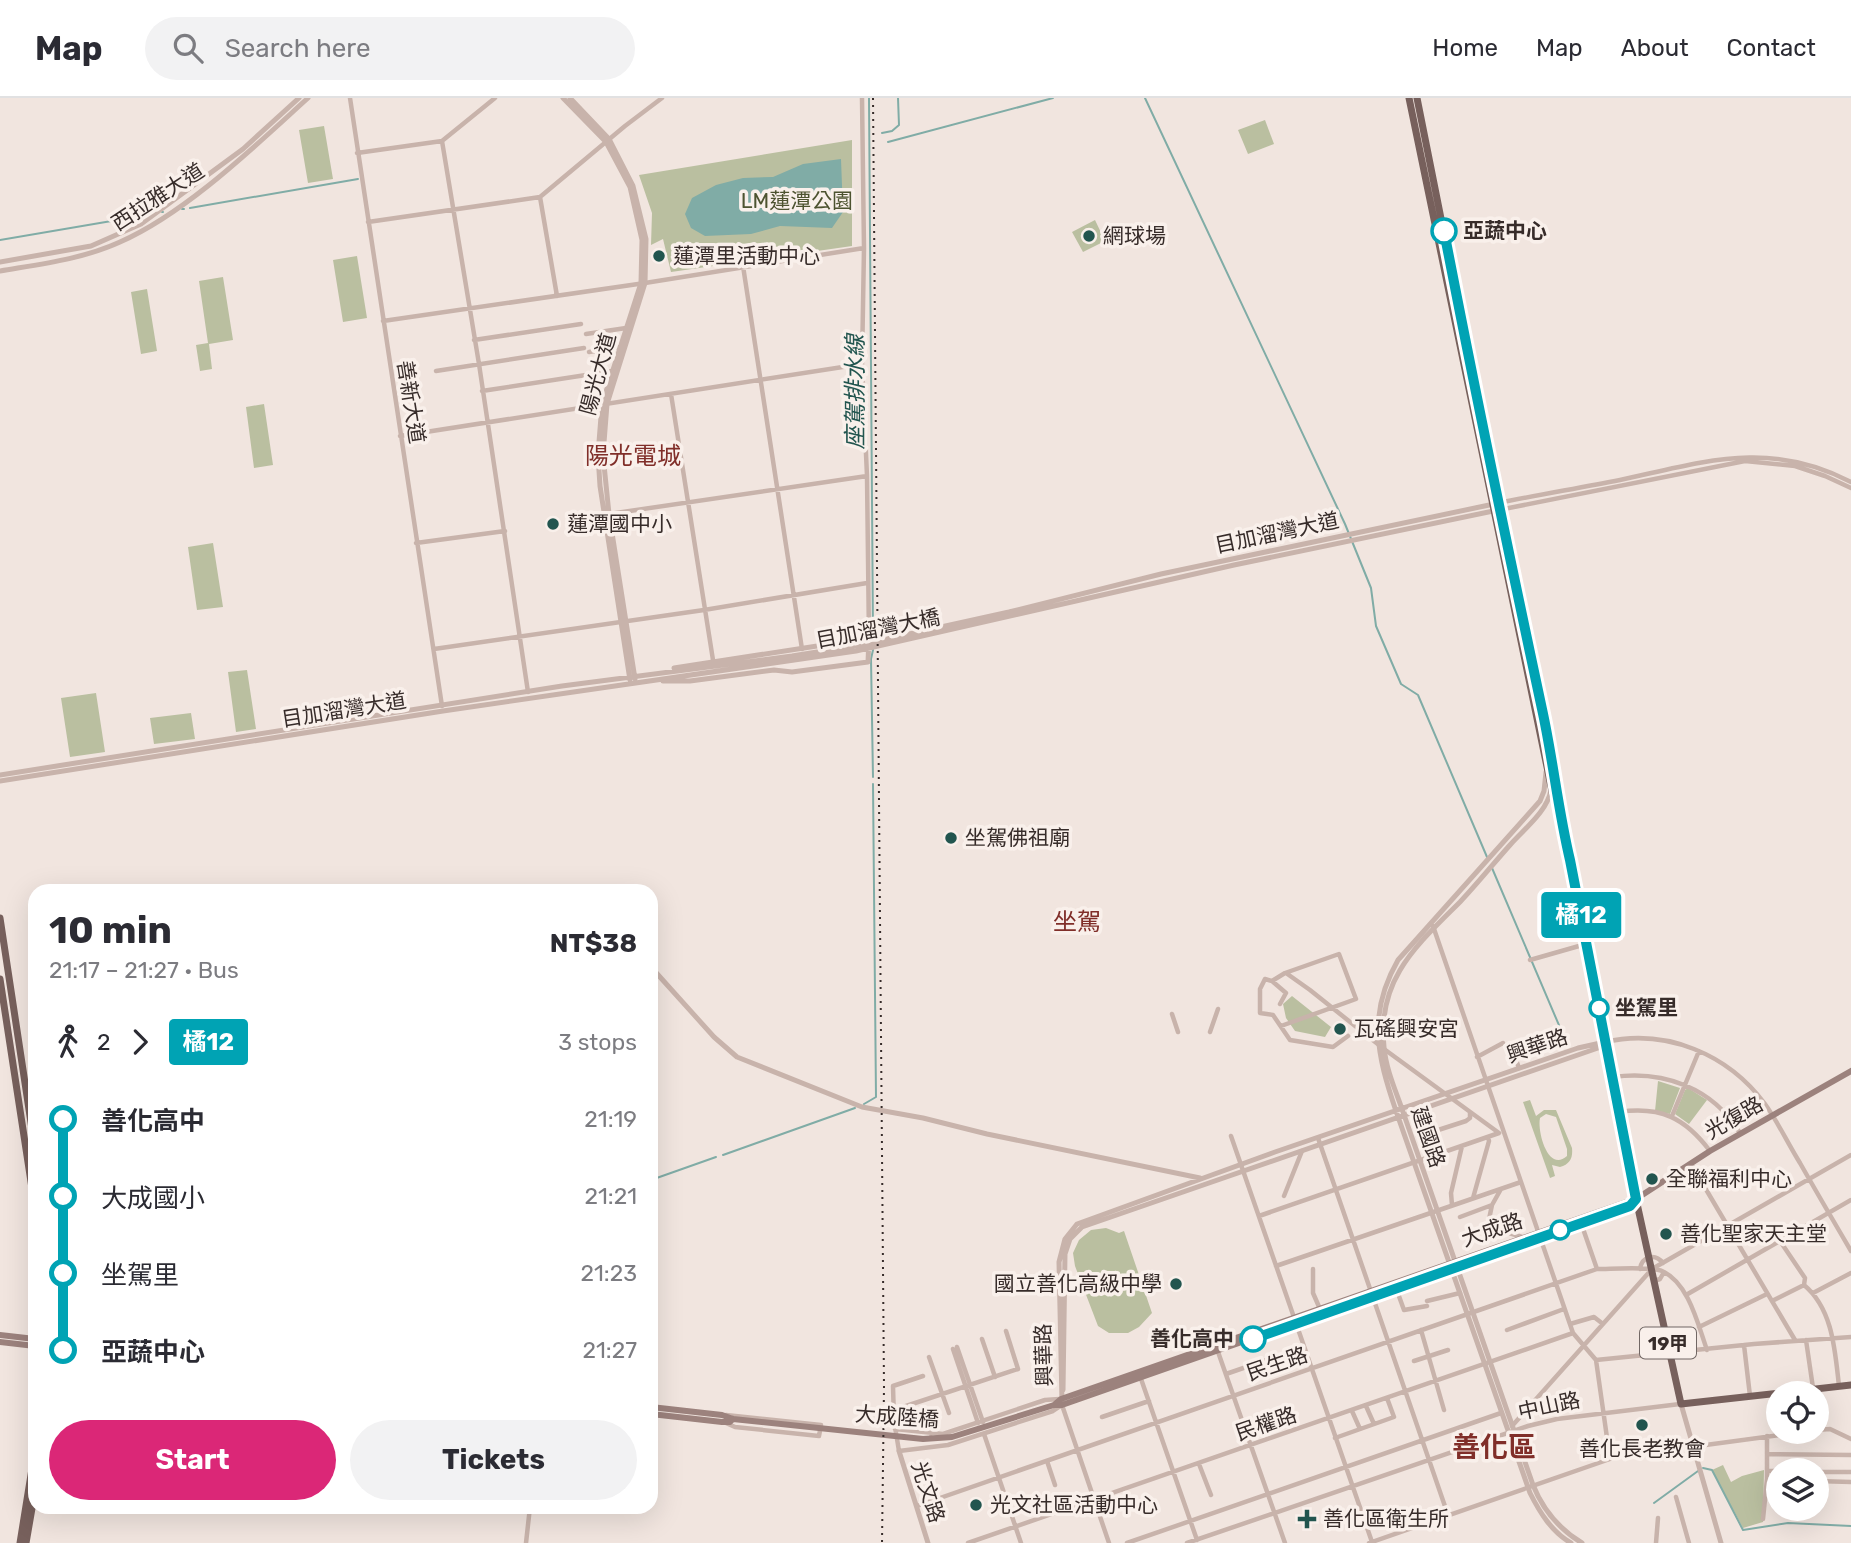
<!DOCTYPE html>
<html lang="en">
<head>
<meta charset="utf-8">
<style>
  body { margin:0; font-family:Rubik,"Noto Sans TC",sans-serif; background:#f2f2f3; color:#2b2b33; height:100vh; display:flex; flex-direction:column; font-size:26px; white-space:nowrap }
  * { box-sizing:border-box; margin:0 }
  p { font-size:23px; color:#7c7c81 }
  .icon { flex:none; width:38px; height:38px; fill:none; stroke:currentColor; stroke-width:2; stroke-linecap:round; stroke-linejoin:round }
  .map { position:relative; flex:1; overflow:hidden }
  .drawer { position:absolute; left:28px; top:786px; width:630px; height:630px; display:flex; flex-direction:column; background:#fff; border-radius:21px; box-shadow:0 7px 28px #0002 }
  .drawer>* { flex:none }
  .badge { padding:0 14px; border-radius:5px; font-size:24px; line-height:46px }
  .buttons { position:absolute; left:1766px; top:1283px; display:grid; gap:14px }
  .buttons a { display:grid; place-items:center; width:63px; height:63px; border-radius:50%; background:#fff; box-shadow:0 7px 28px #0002; font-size:35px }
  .map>.badge { position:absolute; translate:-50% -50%; box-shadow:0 0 0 4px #fff }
  .legs { display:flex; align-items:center; gap:10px; height:77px; padding:0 21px; font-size:23px }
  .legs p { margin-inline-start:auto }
  .overview { display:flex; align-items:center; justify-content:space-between; height:119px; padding:0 21px }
  h1 { font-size:38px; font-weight:700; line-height:52px }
  .action { display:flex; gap:14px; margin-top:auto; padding:14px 21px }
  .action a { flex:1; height:80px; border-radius:42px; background:#db2777; color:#fff; font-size:28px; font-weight:700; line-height:80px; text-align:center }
  .action a+a { background:#f2f2f3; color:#2b2b33 }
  ul { padding:0 21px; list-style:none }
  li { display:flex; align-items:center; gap:24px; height:77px; font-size:26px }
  li i { display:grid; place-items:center; width:10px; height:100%; margin:0 9px; background:currentColor }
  li i::after { content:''; width:18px; height:18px; margin:-9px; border:5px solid; border-radius:50%; background:#fff }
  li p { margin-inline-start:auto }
  li:first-child i { background:linear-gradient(#0000 50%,currentColor 0) }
  li:last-child i { background:linear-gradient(currentColor 50%,#0000 0) }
  header { display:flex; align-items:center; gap:42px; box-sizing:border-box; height:98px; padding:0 35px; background:#fff; border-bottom:2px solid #e1e1e2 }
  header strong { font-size:33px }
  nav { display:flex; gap:38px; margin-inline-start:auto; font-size:24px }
  .search { width:490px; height:63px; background:#f2f2f3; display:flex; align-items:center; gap:18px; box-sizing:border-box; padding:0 24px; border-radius:38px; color:#7c7c81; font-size:26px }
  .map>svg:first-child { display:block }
  .green { fill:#babfa0; fill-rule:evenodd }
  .water { fill:#80aca6 }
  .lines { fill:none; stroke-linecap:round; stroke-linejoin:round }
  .stream { stroke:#80aca6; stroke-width:2 }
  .minor { stroke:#c8b3ab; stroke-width:4.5 }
  .tertiary { stroke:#c8b3ab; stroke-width:5 }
  .secondary { stroke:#9c827d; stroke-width:6 }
  .primary { stroke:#77605c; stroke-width:7 }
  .rail { stroke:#372c2a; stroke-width:2; stroke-dasharray:2 5; stroke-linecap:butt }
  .line-1-casing { stroke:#fff; stroke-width:16 }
  .line-1 { stroke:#00a3b4; stroke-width:10 }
  .stop-1-dot { fill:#fff; stroke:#00a3b4; stroke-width:3.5 }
  .poi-dot { fill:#22554f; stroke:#f9f0eb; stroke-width:2.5 }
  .labels { text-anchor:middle; stroke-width:7; stroke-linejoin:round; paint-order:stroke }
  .shield { fill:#f9f0eb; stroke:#716764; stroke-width:2 }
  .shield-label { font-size:19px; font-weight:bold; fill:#372c2a }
  .street-label { font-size:21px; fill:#372c2a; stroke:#f9f0eb }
  .park-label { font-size:21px; fill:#4d5330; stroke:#f9f0eb }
  .stop-label { font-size:21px; font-weight:bold; fill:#372c2a; stroke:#f9f0eb; text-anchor:start }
  .poi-label { font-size:21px; fill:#372c2a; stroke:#f9f0eb; text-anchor:start }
  .water-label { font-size:23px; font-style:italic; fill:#22554f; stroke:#f9f0eb }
  .quarter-label { font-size:24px; fill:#802e29; stroke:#f9f0eb }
  .district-label { font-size:28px; font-weight:bold; fill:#802e29; stroke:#f9f0eb }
</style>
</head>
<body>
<header>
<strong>Map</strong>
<div class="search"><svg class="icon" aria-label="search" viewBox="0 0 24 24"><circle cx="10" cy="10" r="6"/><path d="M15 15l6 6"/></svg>Search here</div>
<nav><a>Home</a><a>Map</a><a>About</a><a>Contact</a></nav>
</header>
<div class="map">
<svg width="1851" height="1445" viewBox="0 0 1851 1445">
  <rect width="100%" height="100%" fill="#f1e5df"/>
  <path class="green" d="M1265,22L1274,46L1248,56L1238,32Z
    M324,28L333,81L308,85L299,32Z
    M852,42V148L671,174L663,141L651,147L652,115L639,77Z
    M1095,122L1105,143L1083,154L1072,134Z
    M357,158L367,220L343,224L333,162Z
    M223,179L233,242L209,246L212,271L200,273L196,247L208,245L199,183Z
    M147,191L157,253L141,256L131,194Z
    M264,306L273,367L254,370L246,309Z
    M213,445L223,509L197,512L188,449Z
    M247,572L256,631L236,634L228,574Z
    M96,595L105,654L70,659L61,600Z
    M191,615L195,641L154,646L150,620Z
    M1292,898L1331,929L1325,939L1295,933L1286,920L1283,906Z
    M1658,983L1680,990L1670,1016L1655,1013Z
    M1688,990L1707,1002L1689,1026L1675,1016L1685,992Z
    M1530,1002L1536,1018L1544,1012H1556L1572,1050C1573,1060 1570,1066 1560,1069L1552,1067L1555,1078L1550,1080L1523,1004ZM1546,1016L1556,1019L1567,1051V1058C1548,1075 1537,1033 1540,1020Z
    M1106,1130L1119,1135L1124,1133L1152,1215L1139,1229L1128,1235H1109L1098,1228L1075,1168L1073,1155L1079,1142L1091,1132Z
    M1723,1367L1731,1384L1742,1378L1764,1372L1763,1424L1743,1430L1712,1372Z"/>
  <path class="water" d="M841,61L843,114L832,130L780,128L751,136L705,138L691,130L685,116L692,100L716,87L743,80L773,79L803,66Z"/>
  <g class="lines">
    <path class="stream" d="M869,0L873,538
      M1145,0L1345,426L1371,490L1376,528L1401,586L1418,597L1487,759
      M882,35L892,33L899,27L898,0
      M888,44L1053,0
      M190,110L358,81
      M182,111H184
      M162,114H163
      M0,142L135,119
      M873,679L871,561L873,552
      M1492,770L1567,946
      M864,1006L876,999L873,686
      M723,1057L855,1010
      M651,1082L716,1059
      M1703,1370L1712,1372L1743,1432L1788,1425L1851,1428
      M1654,1405L1698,1373"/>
    <path class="minor" d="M350,0L442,608
      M862,0L864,150L862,266L867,378L869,540
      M442,43L479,266L528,594
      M357,55L442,43L495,0
      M540,99L557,198
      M368,124L540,99L625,28L662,0
      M743,168L802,551
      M383,223L645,185L864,150
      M586,236L626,230
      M474,242L581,226
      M589,254L620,249
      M436,273L584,250
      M482,293L612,273
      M671,296L713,562
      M400,338L862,266
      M1498,405C1538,397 1579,390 1620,382C1704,364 1769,341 1851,384
      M1499,412L1745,363L1795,368L1825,378L1851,390
      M609,416L867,378
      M416,445L505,433
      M434,551L704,512L867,485
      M1530,862L1586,846
      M1286,875L1310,892L1384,951L1499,1035
      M1272,883L1286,895L1280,906
      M1172,916L1178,934
      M1281,928L1356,901L1339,856L1285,875L1272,883L1265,881L1260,891V915L1273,917L1290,942L1333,949L1348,938
      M1210,934L1218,911
      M1605,944C1666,930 1728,956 1765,1006C1778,1024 1788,1046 1800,1065C1817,1095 1834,1124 1851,1153
      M1511,948L1519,970
      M1477,959L1503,945
      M1613,979C1664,972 1713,990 1740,1035
      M1619,1014C1661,1008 1685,1020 1710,1053
      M1672,1018L1699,953
      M1231,1038L1372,1444
      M1318,1040L1448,1417
      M1437,1056L1430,1038L1432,1034L1466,1023L1470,1020V1014
      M1691,1066L1795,1242
      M1284,1098L1302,1053
      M1473,1100L1489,1043L1488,1039
      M1452,1107L1451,1095L1462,1048
      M1492,1107L1488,1126L1490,1129L1522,1139
      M1259,1118L1499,1035
      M1460,1119L1492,1107L1501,1091
      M1580,1122L1597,1171
      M1780,1143L1805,1180L1804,1187C1833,1211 1835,1253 1839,1288
      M1276,1168L1521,1084
      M1313,1171V1195L1320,1211
      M1640,1171C1642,1158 1655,1155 1663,1165
      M1654,1183L1660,1181L1664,1174
      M1396,1190L1404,1212L1427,1208
      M1813,1195L1851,1175
      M1686,1197L1851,1102
      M1427,1203L1460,1195
      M1772,1203L1804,1187
      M1570,1226L1594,1219L1603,1226
      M1699,1229L1767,1196
      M1421,1232L1444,1312
      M1507,1232L1564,1211
      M982,1241L995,1279
      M1806,1242L1813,1290
      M1744,1247L1750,1298
      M957,1249L983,1324
      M953,1251L978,1325
      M1217,1251L1285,1445
      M929,1259L949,1315
      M1596,1262L1754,1246L1851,1239
      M1414,1263L1448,1252
      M1226,1276L1281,1257
      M923,1278L893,1288L894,1323L899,1353L948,1347L1053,1313L1062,1307L1109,1445
      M1140,1278L1197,1442
      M1366,1308L1374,1326
      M894,1312L1018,1271L1006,1233
      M1352,1313L1360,1331
      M923,1315L931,1336
      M726,1317L821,1327L819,1338L735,1329L726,1325
      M1102,1319L1149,1303
      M1512,1328L1652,1171L1851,1057
      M895,1331L943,1336L1045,1302L1059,1301
      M1816,1332L1830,1331L1851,1341
      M984,1336L1021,1445
      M1335,1340L1394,1319L1387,1300
      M1661,1353L1803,1334
      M1767,1356L1851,1357
      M1047,1363L1055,1387
      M1199,1366L1211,1397
      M1767,1373H1778
      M1816,1374H1851
      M1767,1381L1778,1382
      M1816,1383L1851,1384
      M1676,1399L1689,1445
      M917,1408L1597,1171C1611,1171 1651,1168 1662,1173C1689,1185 1698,1227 1707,1252
      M1763,1421L1767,1381V1338
      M526,1445L530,1409
      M968,1445L1573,1235
      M1127,1445L1501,1315
      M1187,1445L1528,1328L1557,1321L1680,1306
      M1369,1445L1610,1361L1596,1262L1573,1235L1433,828
      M1656,1445L1658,1420"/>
    <path class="tertiary" d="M563,0L606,44L630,89L642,142L641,185L602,306L598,357L600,388L630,582
      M570,0L609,41L633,88L646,141L645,185L607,306L603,357L609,416L635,581
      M0,164L91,148L141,126L243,51L299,0
      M0,173C41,166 83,161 120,144C186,115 255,48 308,0
      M663,583H690L774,572L792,574L868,564L869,540L674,570
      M1546,674L1544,693L1540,703L1398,862C1367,916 1377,957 1396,1013L1530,1395C1540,1415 1552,1434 1571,1445
      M0,677L562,588L792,558L855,548L1009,514L1161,476L1494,406
      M0,683L443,613L856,553L1234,467L1498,412
      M1551,692C1547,714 1524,731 1510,747C1493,766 1477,786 1460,804C1416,848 1377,881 1384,949C1386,971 1395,991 1402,1011L1533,1387C1543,1412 1559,1431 1582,1445
      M651,869L714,939L737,959L862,1009L923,1020L987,1036L1200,1080
      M1063,1292L1065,1156L1070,1141L1082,1129L1598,950L1605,944
      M1062,1304L1059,1164L1065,1141L1077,1126L1275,1054L1578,950L1605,944
      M1681,1306L1721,1445
      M899,1353L928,1445"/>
    <path class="secondary" d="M0,1237L35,1241
      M0,1244L35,1248
      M1054,1307L1061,1301L1635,1101
      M651,1309L722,1317L733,1321L923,1341L952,1339L1054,1307H1062L1630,1108L1636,1101L1710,1053L1851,973
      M651,1316L722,1324H730L733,1321"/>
    <path class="primary" d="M1409,0L1553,698
      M1417,0L1517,502L1543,614L1558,712L1582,823L1636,1101L1681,1306L1851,1287
      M0,820L35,1051
      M0,881L35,1110
      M20,1445L35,1352
      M26,1445L35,1393"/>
    <path class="rail" d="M873,0L884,1289L882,1445"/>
  </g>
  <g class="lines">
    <defs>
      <path id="line-1" d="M1253,1241L1630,1108L1636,1101L1570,762C1558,712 1553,661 1542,611C1508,452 1475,293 1444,133"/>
    </defs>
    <use href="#line-1" class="line-1-casing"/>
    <use href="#line-1" class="line-1"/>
  </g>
  <g class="stop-1-dot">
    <circle cx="1444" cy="133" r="12"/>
    <circle cx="1599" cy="910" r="9"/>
    <circle cx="1560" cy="1132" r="9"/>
    <circle cx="1253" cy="1241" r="12"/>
  </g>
  <g class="poi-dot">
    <circle cx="1089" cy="138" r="7"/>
    <circle cx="659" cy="158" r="7"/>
    <circle cx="553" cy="426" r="7"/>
    <circle cx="951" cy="740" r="7"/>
    <circle cx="1340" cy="931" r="7"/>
    <circle cx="1652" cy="1081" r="7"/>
    <circle cx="1666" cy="1136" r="7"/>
    <circle cx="1176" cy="1186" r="7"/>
    <circle cx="1642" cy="1327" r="7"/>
    <circle cx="976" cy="1407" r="7"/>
    <path d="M1303.5 1410.5h7v7h7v7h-7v7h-7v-7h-7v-7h7z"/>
  </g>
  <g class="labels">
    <rect class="shield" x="1640" y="1229.5" width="56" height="31" rx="5"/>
    <g class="shield-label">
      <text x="1668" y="1252">19甲</text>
    </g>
    <g class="street-label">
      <text transform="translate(158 99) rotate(-33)" y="7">西拉雅大道</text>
      <text transform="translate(598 276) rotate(-75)" y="7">陽光大道</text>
      <text transform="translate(411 304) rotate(81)" y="7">善新大道</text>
      <text transform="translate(1277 435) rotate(-12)" y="7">目加溜灣大道</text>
      <text transform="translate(878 531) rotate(-11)" y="7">目加溜灣大橋</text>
      <text transform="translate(344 612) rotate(-9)" y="7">目加溜灣大道</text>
      <text transform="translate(1537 948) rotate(-19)" y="7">興華路</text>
      <text transform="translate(1734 1020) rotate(-30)" y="7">光復路</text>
      <text transform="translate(1428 1039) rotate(71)" y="7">建國路</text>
      <text transform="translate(1492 1132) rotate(-19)" y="7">大成路</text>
      <text transform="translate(1044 1257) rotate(-92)" y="7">興華路</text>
      <text transform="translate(1277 1266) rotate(-19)" y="7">民生路</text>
      <text transform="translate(1549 1308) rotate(-12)" y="7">中山路</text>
      <text transform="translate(897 1319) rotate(4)" y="7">大成陸橋</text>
      <text transform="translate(1266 1326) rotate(-19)" y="7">民權路</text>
      <text transform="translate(928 1394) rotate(72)" y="7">光文路</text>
    </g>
    <g class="park-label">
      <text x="797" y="110">LM蓮潭公園</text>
    </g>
    <g class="stop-label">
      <text x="1463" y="140">亞蔬中心</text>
      <text x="1615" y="917">坐駕里</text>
      <text x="1234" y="1248" text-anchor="end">善化高中</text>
    </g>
    <g class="poi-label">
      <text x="1103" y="145">網球場</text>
      <text x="673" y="165">蓮潭里活動中心</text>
      <text x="567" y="433">蓮潭國中小</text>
      <text x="965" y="747">坐駕佛祖廟</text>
      <text x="1354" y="938">瓦磘興安宮</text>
      <text x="1666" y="1088">全聯福利中心</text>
      <text x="1680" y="1143">善化聖家天主堂</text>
      <text x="1162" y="1193" text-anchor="end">國立善化高級中學</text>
      <text x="1642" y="1358" text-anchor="middle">善化長老教會</text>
      <text x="990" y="1414">光文社區活動中心</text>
      <text x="1323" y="1428">善化區衛生所</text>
    </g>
    <g class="water-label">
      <text transform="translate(855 294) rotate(-90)" y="8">座駕排水線</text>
    </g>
    <g class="quarter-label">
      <text x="633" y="366">陽光電城</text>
      <text x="1077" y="832">坐駕</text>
    </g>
    <g class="district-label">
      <text x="1494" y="1359">善化區</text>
    </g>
  </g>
</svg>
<div class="buttons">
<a><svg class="icon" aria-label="locate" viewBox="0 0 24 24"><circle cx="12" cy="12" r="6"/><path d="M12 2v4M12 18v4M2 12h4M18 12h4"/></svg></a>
<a><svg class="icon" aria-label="layers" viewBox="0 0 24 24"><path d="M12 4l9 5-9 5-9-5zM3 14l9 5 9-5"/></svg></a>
</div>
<b class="badge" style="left:1581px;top:817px;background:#00a3b4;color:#fff">橘12</b>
<section class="drawer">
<div class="overview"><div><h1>10 min</h1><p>21:17 – 21:27 · Bus</p></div><b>NT$38</b></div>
<div class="legs"><svg class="icon" aria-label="walk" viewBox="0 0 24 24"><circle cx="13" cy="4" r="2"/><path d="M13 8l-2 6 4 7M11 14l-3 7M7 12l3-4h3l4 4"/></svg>2<svg class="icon" aria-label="forward" viewBox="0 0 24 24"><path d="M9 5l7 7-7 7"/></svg><b class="badge" style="background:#00a3b4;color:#fff">橘12</b><p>3 stops</p></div>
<ul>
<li><i style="color:#00a3b4"></i><b>善化高中</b><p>21:19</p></li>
<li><i style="color:#00a3b4"></i><span>大成國小</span><p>21:21</p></li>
<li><i style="color:#00a3b4"></i><span>坐駕里</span><p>21:23</p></li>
<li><i style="color:#00a3b4"></i><b>亞蔬中心</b><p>21:27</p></li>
</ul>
<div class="action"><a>Start</a><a>Tickets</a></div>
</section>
</div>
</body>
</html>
